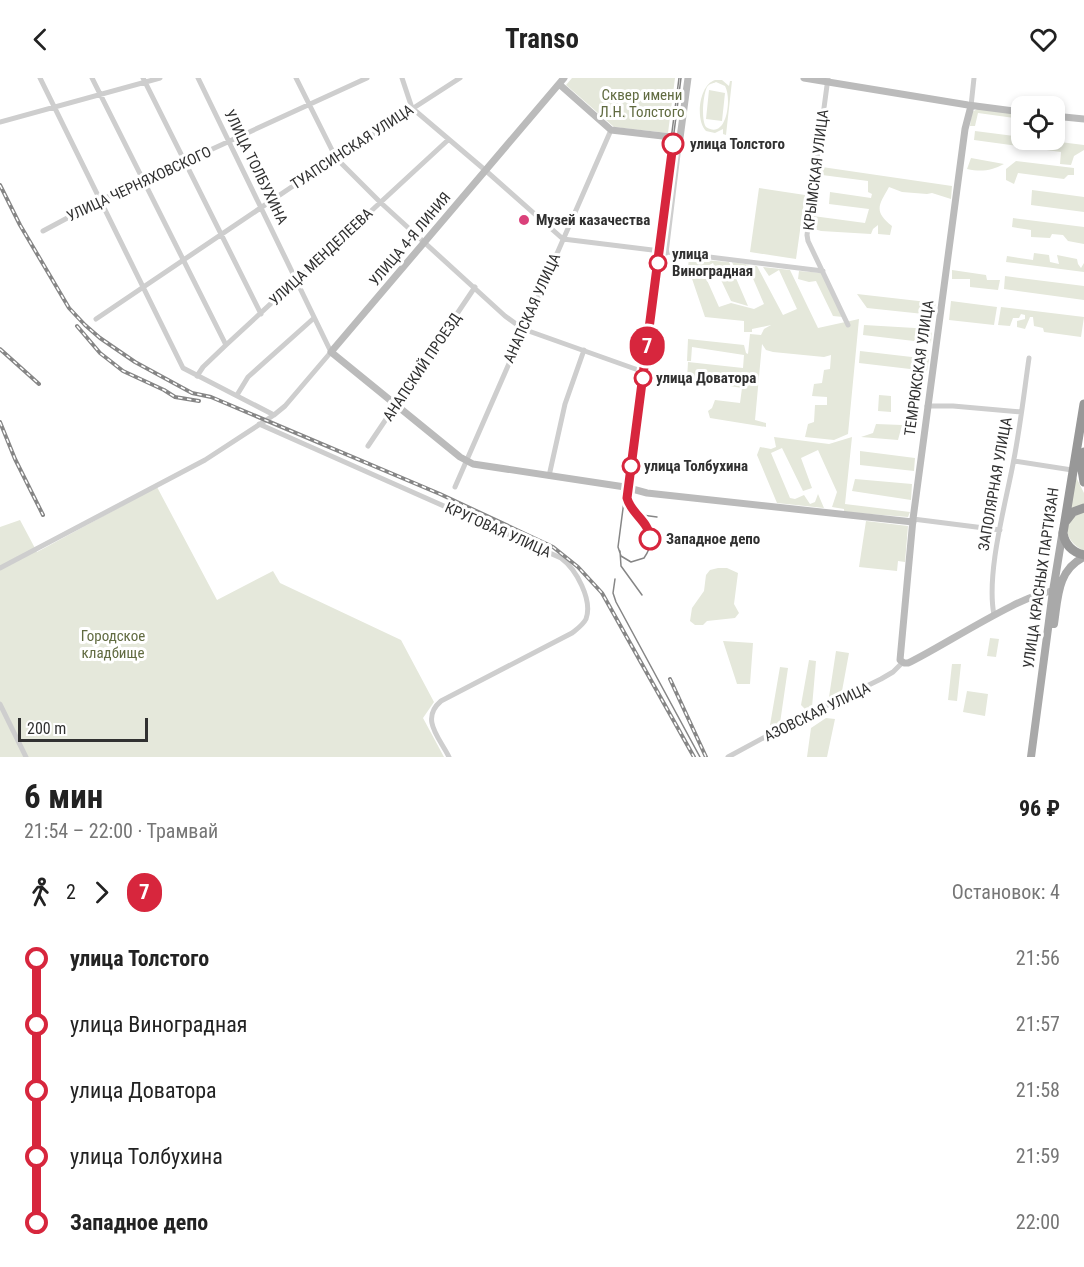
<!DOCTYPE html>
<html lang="ru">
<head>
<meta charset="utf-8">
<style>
  body { margin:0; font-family:"Roboto Condensed",sans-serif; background:#f6f6f6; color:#222; height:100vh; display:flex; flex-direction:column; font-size:22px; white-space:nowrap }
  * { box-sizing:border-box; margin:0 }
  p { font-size:20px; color:#767676 }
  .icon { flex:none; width:33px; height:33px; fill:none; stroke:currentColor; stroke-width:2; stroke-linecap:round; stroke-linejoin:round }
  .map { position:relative; height:679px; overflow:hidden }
  .side { display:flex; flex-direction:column; background:#fff; flex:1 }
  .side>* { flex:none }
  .badge { padding:0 12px; border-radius:20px; font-size:21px; line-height:39px }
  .buttons { position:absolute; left:1011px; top:18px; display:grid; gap:12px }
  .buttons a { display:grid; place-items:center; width:54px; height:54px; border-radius:12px; background:#fff; box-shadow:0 3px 9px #0003; font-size:30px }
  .scale { position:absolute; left:18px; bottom:15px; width:130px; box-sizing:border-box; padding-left:6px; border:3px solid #313131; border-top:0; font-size:16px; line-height:21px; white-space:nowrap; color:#313131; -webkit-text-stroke:4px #fff; paint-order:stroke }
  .map>.badge { position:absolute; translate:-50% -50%; box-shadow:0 0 0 3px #fff }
  .legs { display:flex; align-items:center; gap:9px; height:66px; padding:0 24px; font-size:20px }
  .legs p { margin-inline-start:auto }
  .head { display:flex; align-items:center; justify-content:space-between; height:102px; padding:0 24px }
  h1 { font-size:33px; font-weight:700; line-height:45px }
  ul { padding:0 24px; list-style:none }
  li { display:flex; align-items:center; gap:21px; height:66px; font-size:22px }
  li i { display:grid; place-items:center; width:9px; height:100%; margin:0 8px; background:currentColor }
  li i::after { content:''; width:15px; height:15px; margin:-8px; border:4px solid; border-radius:50%; background:#fff }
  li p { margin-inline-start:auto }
  li:first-child i { background:linear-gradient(#0000 50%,currentColor 0) }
  li:last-child i { background:linear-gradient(currentColor 50%,#0000 0) }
  header { display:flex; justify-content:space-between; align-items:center; height:78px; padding:0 24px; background:#fff; font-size:27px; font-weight:700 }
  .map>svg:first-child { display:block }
  .green { fill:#e5e8db; fill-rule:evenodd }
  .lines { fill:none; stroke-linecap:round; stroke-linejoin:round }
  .street { stroke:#cecece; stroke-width:5 }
  .secondary { stroke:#bbb; stroke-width:7 }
  .primary { stroke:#a9a9a9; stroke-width:8 }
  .highway { stroke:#989898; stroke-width:9 }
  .tram { stroke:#868686; stroke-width:1.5 }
  .rail-casing { stroke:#868686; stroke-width:4 }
  .rail { stroke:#fff; stroke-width:1.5; stroke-dasharray:4.5; stroke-linecap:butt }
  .line-1-casing { stroke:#fff; stroke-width:14 }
  .line-1 { stroke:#d7263d; stroke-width:9 }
  .stop-1-dot { fill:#fff; stroke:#d7263d; stroke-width:3 }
  .poi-dot { fill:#da417a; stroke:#fff; stroke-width:2 }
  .labels { text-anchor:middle; stroke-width:6; stroke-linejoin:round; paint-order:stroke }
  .park-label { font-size:15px; fill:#616b41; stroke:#fff }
  .stop-label { font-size:15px; font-weight:bold; fill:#313131; stroke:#fff; text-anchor:start }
  .street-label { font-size:15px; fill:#313131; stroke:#fff }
  .poi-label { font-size:15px; font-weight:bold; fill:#313131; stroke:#fff; text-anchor:start }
</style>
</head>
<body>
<header><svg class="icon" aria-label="back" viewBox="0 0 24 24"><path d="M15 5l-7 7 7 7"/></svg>Transo<svg class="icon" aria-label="heart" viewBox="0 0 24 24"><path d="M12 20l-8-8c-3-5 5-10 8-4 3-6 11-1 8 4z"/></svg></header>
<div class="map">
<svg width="1084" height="679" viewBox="0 0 1084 679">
  <rect width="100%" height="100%" fill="#fff"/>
  <path class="green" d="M572,0H675L668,55L614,49L566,7Z
    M715,2H722L729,8L730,3H732L726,57L723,56V51L715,55L706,53C695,42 699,7 715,2ZM716,4L725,8C732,20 727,63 706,49C701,42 703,17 707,9C710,5 712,6 716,4Z
    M709,12L725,15L722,43L706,41Z
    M981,29L1021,35V41L978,35L975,48H970L972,34Z
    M975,53L1021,59L1022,62H1044L1084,67V72L1074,78L1071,87L1060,86L1061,74L974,62Z
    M971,80L1004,86C991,93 981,94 967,91Z
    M1016,83L1074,90V97H1068L1064,101L1018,95L1014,106L1006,102V91Z
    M822,89L952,108L951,121L932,115L927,116L902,114L889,109C879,127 873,133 892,148L890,157L878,156V147L873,151L871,156L821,153L811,150L813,138L865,145L869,131L829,126L830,114L871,120L872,116L868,114V103L822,97Z
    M759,110L805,117L796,181L750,174Z
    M1032,112L1084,119V134L1031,127Z
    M1013,140L1084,149V166L1068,163L1063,157L1052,156L1050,160L1031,159V152L1012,149Z
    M1034,175L1049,177L1050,184L1059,186L1057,177L1077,181L1078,186L1081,190L1084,185V194L1006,184L1007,178L1033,182Z
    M689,181L729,184L748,228L731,223L713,185L702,191L719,229L731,225L754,231L764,226L748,189L736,194L732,184L757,188L783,237L797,231L779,192L769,198L763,189L790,192L818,250L859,241L848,356L834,362L805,359L808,346L814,344L815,327H827V319L812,318L814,306L822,305L824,292L830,291L831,277L824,279L773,274L766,272L762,266L755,342L766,345V349L710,340L708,333L712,330L715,322L740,325L742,310L687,301L688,284L743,290L744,277L692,269L691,283H687L688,261L744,267L746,275L748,276L750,256L761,257L764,251L771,247L752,251V254H744V243L705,239L688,189Z
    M952,192L986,197L987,202H1000L998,212L970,209V201H952Z
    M799,193L823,195L843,239L833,238L816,203L809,204L798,201Z
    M1005,198L1084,208V222L1004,211Z
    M857,216L936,225L933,237L867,230Z
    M951,223L997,229L994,247L949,242Z
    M1001,229L1084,239L1081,259L1044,254L1043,250L1034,248L1033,239H1030L1025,251L1017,249V243L1025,241V237L1021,236L1019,240H1013L1010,248L998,247Z
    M864,247L932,251L931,265L863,257Z
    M860,273L929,281L927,293L859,285Z
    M879,317L891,318V334L878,333Z
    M876,346L902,347L898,362L861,359L873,355Z
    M774,359L829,366L852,359L845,426L910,434L908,439L844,434V431L832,429L837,414L818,372L801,380L812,410L803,413L782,370L771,375L790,420L795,421L804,417L810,426L815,424L818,416L824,430L777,425L757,377L760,369L771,371L776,369Z
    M860,373L915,380L914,393L860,387Z
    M1076,399L1084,415V427L1072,430L1070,429Z
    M855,401L912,406L911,422L852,413Z
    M157,409L217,522L273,493L280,505L401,562L434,624L423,640L444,679H0V449L20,442L37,474Z
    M1084,434V473C1064,463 1059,442 1084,434Z
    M866,443L908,448L905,484L898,483L897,493L859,489Z
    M718,490H727L738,495L734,526L739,535L735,540L707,543L703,547H695L690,543L692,530L704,513L706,497L710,492Z
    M990,560L999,561L996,579L987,578Z
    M723,563L753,565L750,606H737Z
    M836,573L849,575L842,613L829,619Z
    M809,582L816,583L812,629L806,632L801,627Z
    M952,586H961L957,623L948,622Z
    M780,589L788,590L780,645L774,649L770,647Z
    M967,613L988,616L985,638L963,634Z
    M826,640L835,641L827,679H807L811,650Z"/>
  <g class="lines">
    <path class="street" d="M40,0L183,290L274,337
      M92,0L226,267
      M143,0L261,236
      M296,0L336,80L380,124L505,238L523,251L641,293
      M402,0L412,30L485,92L563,161L823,193
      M828,0L807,157L808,163L848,247
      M971,28L974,0
      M0,44L160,0
      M43,153L101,122L367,0
      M666,175L680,60
      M96,241L299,104L460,0
      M197,298L203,289L226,267L448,62
      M237,317L248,299L314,240
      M927,328H953L1021,334
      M259,346L561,480C576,491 593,522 586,541C583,547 577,551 572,555L441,623C420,641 439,659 449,679
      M368,368L475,209
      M1014,383L1072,392
      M549,398L565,326L584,272
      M455,409L611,52
      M913,441L1000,452
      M0,490L205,382L274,337L285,328L331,274L198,0
      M994,537C986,496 1005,428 1013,386C1020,351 1024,315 1029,280
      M0,626L26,679
      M728,679L789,646L881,601L893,594L902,585"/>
    <path class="secondary" d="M564,0L331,274L460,379L473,386L625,409L647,415L913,444
      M804,0L968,27L1022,34
      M559,6L611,52L680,60L688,0
      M971,28L965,51L913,441L900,582L904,585H908C939,571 1030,510 1057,513
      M1054,38L1084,41"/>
    <path class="primary" d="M1054,546C1058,520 1057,492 1084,479
      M1031,679L1053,513L1063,452"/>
    <path class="highway" d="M1084,326L1063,455C1065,467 1072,474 1084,477
      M1084,374L1082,392L1084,404
      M1066,443L1073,434L1084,430"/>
    <path class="tram" d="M679,0L618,469L621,478L631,484L644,480C664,452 633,443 627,420L681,0
      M634,433L642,437L657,439
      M620,473L621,488L642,517
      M615,501L613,515L616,524L700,679"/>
    <defs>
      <path id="rail" d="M0,107L20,147L69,230L85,247L100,260L135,284L192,315L211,319L440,416L553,469L578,489L602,515L694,679
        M77,248L100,275L123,293L164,312L175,319L199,323
        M0,271L39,306
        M0,344L15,381L43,437
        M670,601L706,679"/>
    </defs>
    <use href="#rail" class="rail-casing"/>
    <use href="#rail" class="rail"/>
  </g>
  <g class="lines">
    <defs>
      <path id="line-1" d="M650,461C650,444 631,436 627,420L673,66"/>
    </defs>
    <use href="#line-1" class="line-1-casing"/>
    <use href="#line-1" class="line-1"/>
  </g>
  <g class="stop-1-dot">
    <circle cx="673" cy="66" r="10"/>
    <circle cx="658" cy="185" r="8"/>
    <circle cx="643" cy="300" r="8"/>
    <circle cx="631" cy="388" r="8"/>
    <circle cx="650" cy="461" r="10"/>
  </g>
  <circle class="poi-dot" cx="524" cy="142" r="6"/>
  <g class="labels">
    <g class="park-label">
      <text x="642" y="22">Сквер имени<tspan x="642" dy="17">Л.Н. Толстого</tspan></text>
      <text x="113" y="563">Городское<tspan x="113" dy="17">кладбище</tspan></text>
    </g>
    <g class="stop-label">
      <text x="690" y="71">улица Толстого</text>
      <text x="672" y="181">улица<tspan x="672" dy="17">Виноградная</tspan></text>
      <text x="656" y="305">улица Доватора</text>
      <text x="644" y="393">улица Толбухина</text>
      <text x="666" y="466">Западное депо</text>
    </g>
    <g class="street-label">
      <text transform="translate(352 69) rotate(-33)" y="5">ТУАПСИНСКАЯ УЛИЦА</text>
      <text transform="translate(256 89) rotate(64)" y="5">УЛИЦА ТОЛБУХИНА</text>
      <text transform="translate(816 92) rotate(-83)" y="5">КРЫМСКАЯ УЛИЦА</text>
      <text transform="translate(139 106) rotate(-25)" y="5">УЛИЦА ЧЕРНЯХОВСКОГО</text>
      <text transform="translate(410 161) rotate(-50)" y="5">УЛИЦА 4-Я ЛИНИЯ</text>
      <text transform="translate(321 179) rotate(-43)" y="5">УЛИЦА МЕНДЕЛЕЕВА</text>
      <text transform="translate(532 230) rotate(-66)" y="5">АНАПСКАЯ УЛИЦА</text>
      <text transform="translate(422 289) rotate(-56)" y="5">АНАПСКИЙ ПРОЕЗД</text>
      <text transform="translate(919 290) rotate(-82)" y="5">ТЕМРЮКСКАЯ УЛИЦА</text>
      <text transform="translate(995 406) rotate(-80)" y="5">ЗАПОЛЯРНАЯ УЛИЦА</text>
      <text transform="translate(498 452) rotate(24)" y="5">КРУГОВАЯ УЛИЦА</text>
      <text transform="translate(1041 500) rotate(-82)" y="5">УЛИЦА КРАСНЫХ ПАРТИЗАН</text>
      <text transform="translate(817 634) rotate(-26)" y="5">АЗОВСКАЯ УЛИЦА</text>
    </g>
    <g class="poi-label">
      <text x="536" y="147">Музей казачества</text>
    </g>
  </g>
</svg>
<div class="buttons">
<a><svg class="icon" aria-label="locate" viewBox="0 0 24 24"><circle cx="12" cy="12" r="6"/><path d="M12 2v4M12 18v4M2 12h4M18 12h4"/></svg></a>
</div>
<div class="scale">200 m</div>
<b class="badge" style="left:647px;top:268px;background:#d7263d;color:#fff">7</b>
</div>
<section class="side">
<div class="head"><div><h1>6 мин</h1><p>21:54 – 22:00 · Трамвай</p></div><b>96 ₽</b></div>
<div class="legs"><svg class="icon" aria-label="walk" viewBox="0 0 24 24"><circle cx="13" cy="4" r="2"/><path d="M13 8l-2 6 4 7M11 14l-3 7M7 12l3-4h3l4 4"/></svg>2<svg class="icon" aria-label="forward" viewBox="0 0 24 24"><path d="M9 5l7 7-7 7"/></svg><b class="badge" style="background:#d7263d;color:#fff">7</b><p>Остановок: 4</p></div>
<ul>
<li><i style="color:#d7263d"></i><b>улица Толстого</b><p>21:56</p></li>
<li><i style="color:#d7263d"></i><span>улица Виноградная</span><p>21:57</p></li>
<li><i style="color:#d7263d"></i><span>улица Доватора</span><p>21:58</p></li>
<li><i style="color:#d7263d"></i><span>улица Толбухина</span><p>21:59</p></li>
<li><i style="color:#d7263d"></i><b>Западное депо</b><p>22:00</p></li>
</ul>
</section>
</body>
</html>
